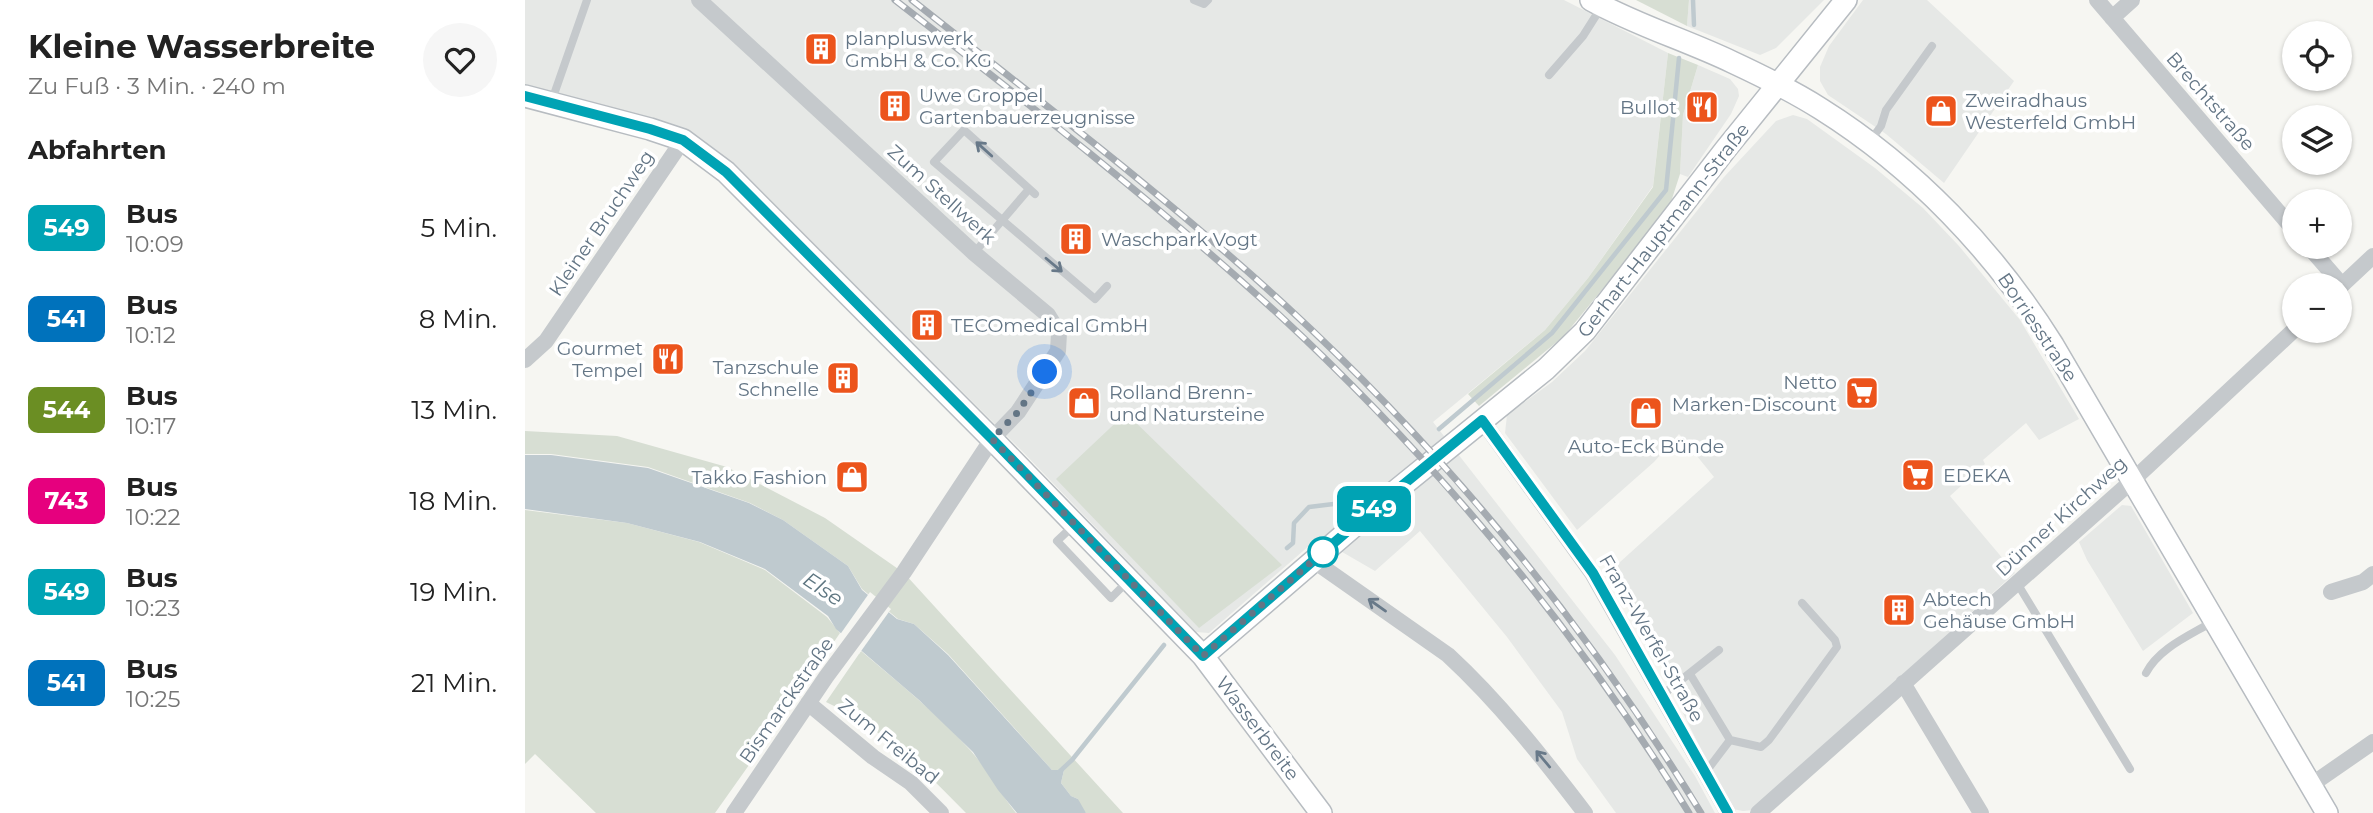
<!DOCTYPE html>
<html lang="de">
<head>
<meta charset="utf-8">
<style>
  body { margin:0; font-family:Montserrat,sans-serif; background:#f6f6f6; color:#222; height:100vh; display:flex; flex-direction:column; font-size:26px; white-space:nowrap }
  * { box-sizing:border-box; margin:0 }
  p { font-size:23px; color:#767676 }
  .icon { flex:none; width:38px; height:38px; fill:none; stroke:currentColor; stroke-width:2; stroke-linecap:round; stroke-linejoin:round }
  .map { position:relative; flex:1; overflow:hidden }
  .drawer { display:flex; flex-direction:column; background:#fff; width:525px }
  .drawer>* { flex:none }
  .badge { padding:0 14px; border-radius:10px; font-size:24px; line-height:46px }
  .buttons { position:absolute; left:1757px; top:21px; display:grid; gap:14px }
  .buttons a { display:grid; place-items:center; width:70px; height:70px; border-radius:50%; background:#fff; box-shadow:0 2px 5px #0004; font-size:35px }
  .you { position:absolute; width:35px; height:35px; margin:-18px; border:5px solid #fff; border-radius:50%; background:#1a73e8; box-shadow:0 0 0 10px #1a73e833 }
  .map>.badge { position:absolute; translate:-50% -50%; box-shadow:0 0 0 4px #fff }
  h2 { padding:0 28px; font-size:26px; line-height:63px }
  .round { display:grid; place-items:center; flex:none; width:74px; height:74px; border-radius:37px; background:#f6f6f6 }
  .summary { display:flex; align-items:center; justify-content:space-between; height:119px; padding:0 28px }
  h1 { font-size:33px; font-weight:700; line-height:52px }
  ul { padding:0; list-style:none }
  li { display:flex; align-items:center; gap:21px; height:91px; padding:0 28px }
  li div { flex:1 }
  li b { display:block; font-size:26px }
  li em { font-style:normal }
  li .badge { min-width:77px; font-weight:700; text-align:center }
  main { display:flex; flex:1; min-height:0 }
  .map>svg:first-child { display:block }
  .built { fill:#e6e8e6 }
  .green { fill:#d7ded3 }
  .water { fill:#bfcacf }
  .pier { fill:#f6f6f2 }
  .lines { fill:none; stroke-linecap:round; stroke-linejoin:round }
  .stream { stroke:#bfcacf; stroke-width:4.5 }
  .secondary-casing { stroke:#b7bcc1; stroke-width:24 }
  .lane { stroke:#c5c9cc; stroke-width:8 }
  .street { stroke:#c5c9cc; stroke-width:16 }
  .secondary { stroke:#fff; stroke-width:21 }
  .rail-casing { stroke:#a5abb1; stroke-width:7 }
  .rail { stroke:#fff; stroke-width:4.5; stroke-dasharray:13; stroke-linecap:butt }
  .oneway { stroke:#687989 }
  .line-casing { stroke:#fff; stroke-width:16 }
  .line { stroke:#00a3b4; stroke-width:10 }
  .walk { stroke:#637585; stroke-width:7; stroke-dasharray:0 12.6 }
  .stop-dot { fill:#fff; stroke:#00a3b4; stroke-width:3.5 }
  .labels { text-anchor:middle; stroke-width:7; stroke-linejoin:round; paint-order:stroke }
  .poi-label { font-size:19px; fill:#637585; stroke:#fff; text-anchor:start }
  .street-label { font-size:19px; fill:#637585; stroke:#fff }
  .water-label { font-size:21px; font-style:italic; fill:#5f7782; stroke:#fff }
</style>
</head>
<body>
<main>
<section class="drawer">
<div class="summary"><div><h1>Kleine Wasserbreite</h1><p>Zu Fuß · 3 Min. · 240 m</p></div><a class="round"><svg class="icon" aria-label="heart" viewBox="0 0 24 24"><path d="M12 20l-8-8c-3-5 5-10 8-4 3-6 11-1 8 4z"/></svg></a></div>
<h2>Abfahrten</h2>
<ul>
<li><span class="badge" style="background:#00a3b4;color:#fff">549</span><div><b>Bus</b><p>10:09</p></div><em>5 Min.</em></li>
<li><span class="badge" style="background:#0072bc;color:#fff">541</span><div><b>Bus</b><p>10:12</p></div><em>8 Min.</em></li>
<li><span class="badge" style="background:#6b8e23;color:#fff">544</span><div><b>Bus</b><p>10:17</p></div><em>13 Min.</em></li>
<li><span class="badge" style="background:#e6007e;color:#fff">743</span><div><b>Bus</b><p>10:22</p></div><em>18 Min.</em></li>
<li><span class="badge" style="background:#00a3b4;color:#fff">549</span><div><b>Bus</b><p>10:23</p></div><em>19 Min.</em></li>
<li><span class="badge" style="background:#0072bc;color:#fff">541</span><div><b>Bus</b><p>10:25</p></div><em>21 Min.</em></li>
</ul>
</section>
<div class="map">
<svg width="1848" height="813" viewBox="0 0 1848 813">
  <rect width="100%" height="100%" fill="#f6f6f2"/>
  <path class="built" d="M0,0H1039L1143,53L1128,186L1063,278L1020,330L908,422L1090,655L1170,776L1190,813H1091L1052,759L1037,712L982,637L895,531L850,571L793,538L684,633L671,632L499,453L208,164L162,130L0,86Z
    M1164,0H1299L1251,48L1235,55L1162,26Z
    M1338,0H1402L1489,81L1419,183L1361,134L1303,95L1295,81V67L1304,46Z
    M1173,65L1205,79L1213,89L1214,96L1206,114L1163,177L1155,174L1158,115Z
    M1268,115L1282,119L1350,168L1398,208L1434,246L1495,320L1554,419L1514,440L1501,423L1458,460L1460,464L1425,496L1490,573L1228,810L1218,811L1208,809L1195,788L1157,711L1130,645L1084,572L1189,477L1154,434L1129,462L1052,530L980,433L982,415L1027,382L1060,351L1199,177L1251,121Z
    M1597,505L1606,506L1668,613L1618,651L1562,560L1554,542Z"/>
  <path class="green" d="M1111,0H1164L1162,26Z
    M1143,53L1173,65L1158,115L1155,174L1144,208L1039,336L954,406L943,394L1020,330L1063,278L1128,187Z
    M601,413L757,565L674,628L531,479Z
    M0,431L92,436L202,467L300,518L379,573L598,813H561L555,806L553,799L546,796L536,783L539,770H527L423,654L389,624L373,619L337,589L323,566L258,520L225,503L123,467L26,454H0Z
    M0,510L102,523L174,542L240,570L302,617L315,633L290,670L265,696L245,723L241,741L190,813H71L10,754L0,764Z
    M336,651C374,683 413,714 446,751C463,770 475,793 491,813H441C399,770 357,728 301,702Z"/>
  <path class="water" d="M0,455H26L123,468L224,503L258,520L323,566L337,590L372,619L389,624L423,655L527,770H539L536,783L546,796L553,799L561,813H492L473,790L448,752L394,700L311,629L303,616L240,569L175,542L102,523L0,509Z"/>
  <path class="pier" d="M345,592L366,609L334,654L314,636Z"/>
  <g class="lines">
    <path class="stream" d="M1168,0L1169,25
      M914,429L1027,333L1141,190L1154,58
      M762,548L768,543L769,523L784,507L825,502
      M533,773L547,760L639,645"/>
    <defs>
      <path id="secondary" d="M1066,0C1111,25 1161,40 1207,62C1237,76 1268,91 1296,109C1390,168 1469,251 1528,345L1802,813
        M0,96L125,129L158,140L201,172L467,439L678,656L796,813
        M678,656L857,502L1021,369L1060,331L1200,150L1321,0"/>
    </defs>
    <use href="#secondary" class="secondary-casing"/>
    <path class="lane" d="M669,0L679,4L683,0
      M1024,75L1058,36L1077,6
      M26,103L62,0
      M1345,141L1356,126L1361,110L1407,46
      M510,194L439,130L409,162L570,299L582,286
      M449,253L504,189
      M548,526L532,541L586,598L602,582
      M1492,583L1605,769
      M1621,673C1634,648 1664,636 1687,622
      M1165,674L1205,740
      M1136,696L1194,650
      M1180,773L1205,740L1236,747L1244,740L1312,647L1310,640L1277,603"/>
    <path class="street" d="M174,0L449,253L523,315L534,333L533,351L493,412L467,439L379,572L301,677L209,813
      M1572,0L1769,230
      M1587,18L1607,0
      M1784,247L1817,285
      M1815,287L1848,256
      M0,360L21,341L158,140
      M957,420L1067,573L1203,813
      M789,561L923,655C974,702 1018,758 1060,813
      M1806,592L1838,582L1848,574
      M1378,683L1456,813
      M283,703L348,757L386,783L416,813
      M1786,785L1848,742
      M1233,813L1608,480L1769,330"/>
    <use href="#secondary" class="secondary"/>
    <defs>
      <path id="rail" d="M370,0C500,101 630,202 752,313C911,460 1051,629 1164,813
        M387,0C513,100 641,196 760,305C921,453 1062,626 1176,813"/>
    </defs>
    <use href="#rail" class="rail-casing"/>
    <use href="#rail" class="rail"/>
  </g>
  <defs><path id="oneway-shaft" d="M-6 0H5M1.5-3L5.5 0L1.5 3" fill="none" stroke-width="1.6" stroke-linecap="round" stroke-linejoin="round" transform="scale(1.75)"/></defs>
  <g class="oneway">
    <use href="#oneway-shaft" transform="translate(459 149) rotate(-138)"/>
    <use href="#oneway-shaft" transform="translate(529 265) rotate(40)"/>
    <use href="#oneway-shaft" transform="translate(852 605) rotate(-145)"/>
    <use href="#oneway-shaft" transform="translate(1018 759) rotate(-130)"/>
  </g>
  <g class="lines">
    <defs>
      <path id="line" d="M0,96L125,129L158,140L201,172L467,439L678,656L840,516L957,420L1068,573L1203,813"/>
    </defs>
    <use href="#line" class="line-casing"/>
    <use href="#line" class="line"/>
    <path class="walk" d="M520,372L493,412L467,439L678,656L806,545L798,552"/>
  </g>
  <defs>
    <symbol id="building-square" viewBox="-11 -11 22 22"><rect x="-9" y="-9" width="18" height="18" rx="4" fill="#ec541c" stroke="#fff"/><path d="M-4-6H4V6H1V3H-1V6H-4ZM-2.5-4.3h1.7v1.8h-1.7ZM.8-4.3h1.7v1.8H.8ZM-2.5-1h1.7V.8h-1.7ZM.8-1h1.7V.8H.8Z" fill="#fff"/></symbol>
    <symbol id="restaurant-square" viewBox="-11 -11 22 22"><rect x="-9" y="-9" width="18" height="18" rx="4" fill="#ec541c" stroke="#fff"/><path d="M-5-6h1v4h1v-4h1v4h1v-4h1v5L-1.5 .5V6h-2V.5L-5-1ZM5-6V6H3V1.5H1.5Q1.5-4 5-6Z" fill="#fff"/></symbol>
    <symbol id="shop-square" viewBox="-11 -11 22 22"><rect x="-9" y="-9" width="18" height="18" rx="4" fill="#ec541c" stroke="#fff"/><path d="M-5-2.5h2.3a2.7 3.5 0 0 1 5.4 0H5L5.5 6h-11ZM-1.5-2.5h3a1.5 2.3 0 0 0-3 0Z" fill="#fff"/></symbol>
    <symbol id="supermarket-square" viewBox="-11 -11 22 22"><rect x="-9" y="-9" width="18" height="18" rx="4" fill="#ec541c" stroke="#fff"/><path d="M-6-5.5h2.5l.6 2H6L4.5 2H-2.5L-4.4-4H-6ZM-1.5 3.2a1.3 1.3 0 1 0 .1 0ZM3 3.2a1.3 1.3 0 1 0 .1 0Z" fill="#fff"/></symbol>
  </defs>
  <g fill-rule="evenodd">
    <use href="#building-square" x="277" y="30" width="38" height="38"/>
    <use href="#building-square" x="351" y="87" width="38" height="38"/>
    <use href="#restaurant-square" x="1158" y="88" width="38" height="38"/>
    <use href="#shop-square" x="1397" y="92" width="38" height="38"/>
    <use href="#building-square" x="532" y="220" width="38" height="38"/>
    <use href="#building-square" x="383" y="306" width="38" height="38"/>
    <use href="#restaurant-square" x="124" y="340" width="38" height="38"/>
    <use href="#building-square" x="299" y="359" width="38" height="38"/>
    <use href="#supermarket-square" x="1318" y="374" width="38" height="38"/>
    <use href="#shop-square" x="540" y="384" width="38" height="38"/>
    <use href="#shop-square" x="1102" y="394" width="38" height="38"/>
    <use href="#supermarket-square" x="1374" y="456" width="38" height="38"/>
    <use href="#shop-square" x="308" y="458" width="38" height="38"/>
    <use href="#building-square" x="1355" y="591" width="38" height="38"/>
  </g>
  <circle class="stop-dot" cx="798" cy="552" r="14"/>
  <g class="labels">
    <g class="poi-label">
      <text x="320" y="45">planpluswerk<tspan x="320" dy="22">GmbH &amp; Co. KG</tspan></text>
      <text x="394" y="102">Uwe Groppel<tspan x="394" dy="22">Gartenbauerzeugnisse</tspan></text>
      <text x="1440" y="107">Zweiradhaus<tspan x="1440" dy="22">Westerfeld GmbH</tspan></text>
      <text x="1152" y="114" text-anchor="end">Bullot</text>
      <text x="576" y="246">Waschpark Vogt</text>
      <text x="426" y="332">TECOmedical GmbH</text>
      <text x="118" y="355" text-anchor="end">Gourmet<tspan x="118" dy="22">Tempel</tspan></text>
      <text x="294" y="374" text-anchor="end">Tanzschule<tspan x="294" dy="22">Schnelle</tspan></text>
      <text x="1312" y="389" text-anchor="end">Netto<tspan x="1312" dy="22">Marken-Discount</tspan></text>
      <text x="584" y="399">Rolland Brenn-<tspan x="584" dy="22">und Natursteine</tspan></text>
      <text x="1121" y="453" text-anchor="middle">Auto-Eck Bünde</text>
      <text x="1418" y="482">EDEKA</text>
      <text x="302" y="484" text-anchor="end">Takko Fashion</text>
      <text x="1398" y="606">Abtech<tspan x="1398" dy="22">Gehäuse GmbH</tspan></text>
    </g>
    <g class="street-label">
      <text transform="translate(1686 101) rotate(49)" y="7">Brechtstraße</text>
      <text transform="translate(417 194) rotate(42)" y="7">Zum Stellwerk</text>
      <text transform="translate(76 223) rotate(-56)" y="7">Kleiner Bruchweg</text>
      <text transform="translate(1138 230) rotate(-52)" y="7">Gerhart-Hauptmann-Straße</text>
      <text transform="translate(1513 327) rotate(56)" y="7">Borriesstraße</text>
      <text transform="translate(1536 516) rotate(-42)" y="7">Dünner Kirchweg</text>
      <text transform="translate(1127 638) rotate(60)" y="7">Franz-Werfel-Straße</text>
      <text transform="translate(261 700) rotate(-55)" y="7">Bismarckstraße</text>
      <text transform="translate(733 728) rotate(53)" y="7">Wasserbreite</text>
      <text transform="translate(364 741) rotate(39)" y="7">Zum Freibad</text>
    </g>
    <g class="water-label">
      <text transform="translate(298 589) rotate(34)" y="7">Else</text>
    </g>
  </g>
</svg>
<div class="buttons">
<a><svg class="icon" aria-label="locate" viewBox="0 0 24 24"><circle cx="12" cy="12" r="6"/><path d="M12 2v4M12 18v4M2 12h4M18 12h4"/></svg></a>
<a><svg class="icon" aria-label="layers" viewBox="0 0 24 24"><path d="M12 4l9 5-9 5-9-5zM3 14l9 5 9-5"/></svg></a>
<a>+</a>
<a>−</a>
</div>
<div class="you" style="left:520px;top:372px"></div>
<b class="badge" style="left:849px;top:509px;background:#00a3b4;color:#fff">549</b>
</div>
</main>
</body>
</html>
